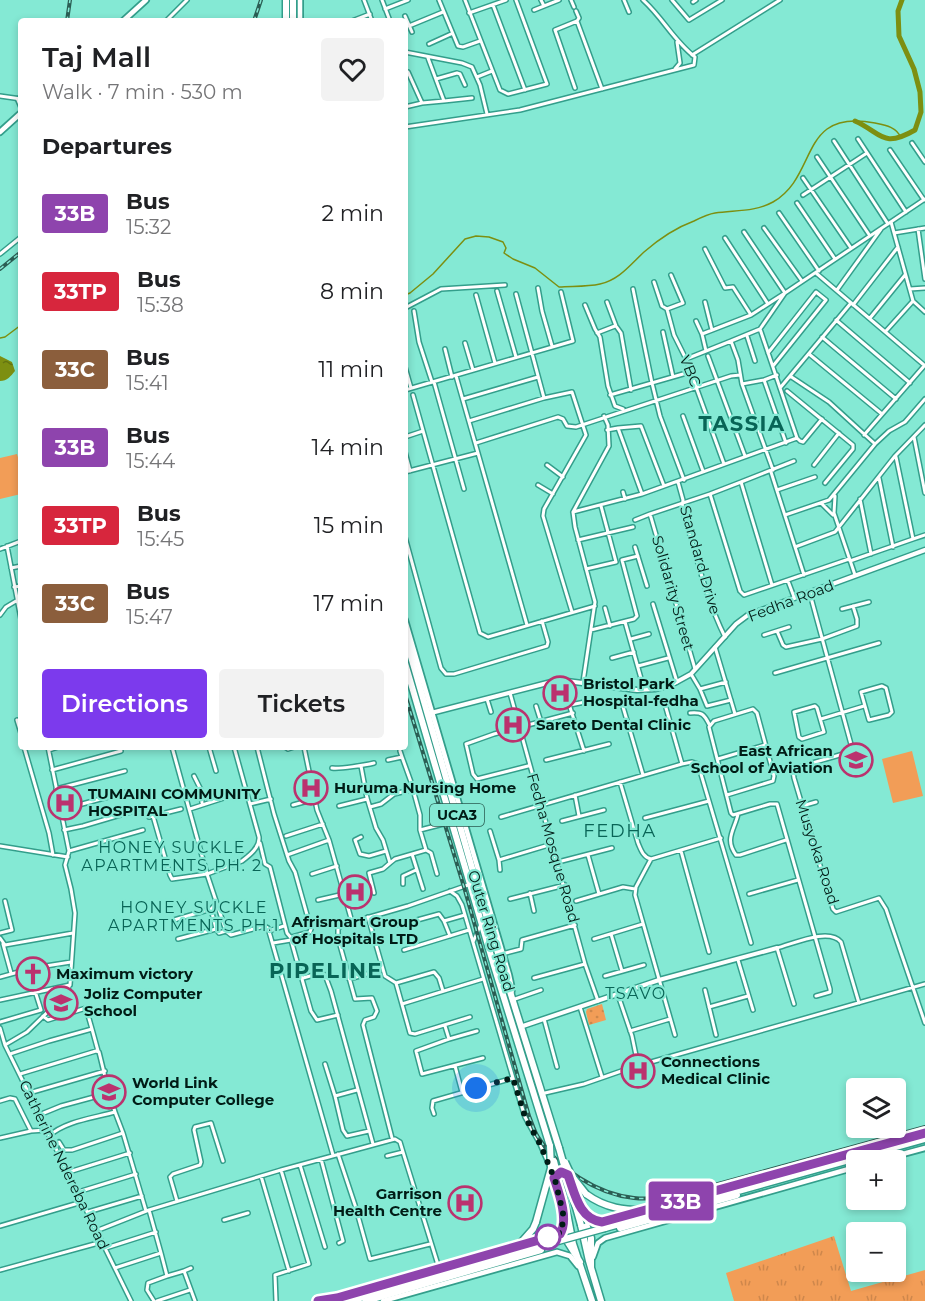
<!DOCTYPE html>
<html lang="en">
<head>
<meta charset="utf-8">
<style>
  body { margin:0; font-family:Montserrat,sans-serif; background:#f2f2f2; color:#202124; height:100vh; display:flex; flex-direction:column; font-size:22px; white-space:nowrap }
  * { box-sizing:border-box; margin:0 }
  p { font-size:20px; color:#757577 }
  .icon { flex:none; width:33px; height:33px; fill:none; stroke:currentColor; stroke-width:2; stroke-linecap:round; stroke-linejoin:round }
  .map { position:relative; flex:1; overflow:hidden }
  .side { position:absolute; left:18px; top:18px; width:390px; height:732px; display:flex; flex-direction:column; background:#fff; border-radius:6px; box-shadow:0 3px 9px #0003 }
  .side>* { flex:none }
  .badge { padding:0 12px; border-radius:4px; font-size:21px; line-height:39px }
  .fabs { position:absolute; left:846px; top:1078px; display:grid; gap:12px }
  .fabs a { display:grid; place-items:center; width:60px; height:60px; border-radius:6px; background:#fff; box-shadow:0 3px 9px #0003; font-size:30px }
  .you { position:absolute; width:30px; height:30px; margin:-15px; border:4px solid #fff; border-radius:50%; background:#1a73e8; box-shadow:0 0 0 9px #1a73e833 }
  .map>.badge { position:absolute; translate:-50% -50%; box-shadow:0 0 0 3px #fff }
  h2 { padding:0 24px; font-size:22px; line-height:54px }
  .round { display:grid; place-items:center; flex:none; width:63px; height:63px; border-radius:6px; background:#f2f2f2 }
  .head { display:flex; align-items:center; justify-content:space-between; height:102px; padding:0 24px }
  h1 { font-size:28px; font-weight:600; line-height:45px }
  .cta { display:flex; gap:12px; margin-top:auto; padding:12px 24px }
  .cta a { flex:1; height:69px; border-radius:6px; background:#7c3aed; color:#fff; font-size:24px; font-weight:600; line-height:69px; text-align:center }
  .cta a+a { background:#f2f2f2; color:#202124 }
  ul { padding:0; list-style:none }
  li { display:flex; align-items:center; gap:18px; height:78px; padding:0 24px }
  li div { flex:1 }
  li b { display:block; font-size:22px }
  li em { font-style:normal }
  li .badge { min-width:66px; font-weight:700; text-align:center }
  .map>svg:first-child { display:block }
  .grass { fill:url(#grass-tufts) }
  .park { fill:url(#park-dots) }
  .garden { fill:#f29d57 }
  .water { fill:url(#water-ripples) }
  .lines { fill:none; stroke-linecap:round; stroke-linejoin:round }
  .stream { stroke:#7d8f11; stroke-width:1.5 }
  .river { stroke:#7d8f11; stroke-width:5 }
  .minor-casing { stroke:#339e8b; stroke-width:6 }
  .tertiary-casing { stroke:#339e8b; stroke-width:7 }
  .secondary-casing { stroke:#339e8b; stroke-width:8 }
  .primary-casing { stroke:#339e8b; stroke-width:9 }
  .minor { stroke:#fff; stroke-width:3 }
  .tertiary { stroke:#fff; stroke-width:4 }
  .secondary { stroke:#fff; stroke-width:4.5 }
  .primary { stroke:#fff; stroke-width:6 }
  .rail-casing { stroke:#2b5e54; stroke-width:4 }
  .rail { stroke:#84e9d4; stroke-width:1.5; stroke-dasharray:4.5; stroke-linecap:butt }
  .primary-bridge-casing { stroke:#339e8b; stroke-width:9; stroke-linecap:butt }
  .primary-bridge { stroke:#fff; stroke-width:6 }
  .line-casing { stroke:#fff; stroke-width:14 }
  .line { stroke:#8e44ad; stroke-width:9 }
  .walk { stroke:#001c16; stroke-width:6; stroke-dasharray:0 10.8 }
  .stop-dot { fill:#fff; stroke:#8e44ad; stroke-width:3 }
  .labels { text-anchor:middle; stroke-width:4.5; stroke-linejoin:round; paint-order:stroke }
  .shield { fill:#84e9d4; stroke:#285a4f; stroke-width:1.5 }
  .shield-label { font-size:14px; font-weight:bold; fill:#001c16 }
  .street-label { font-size:15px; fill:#001c16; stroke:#84e9d4 }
  .poi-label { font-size:15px; font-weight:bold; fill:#001c16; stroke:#84e9d4; text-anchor:start }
  .neighbourhood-label { font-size:16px; letter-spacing:1.5px; fill:#086456; stroke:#84e9d4 }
  .quarter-label { font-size:18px; letter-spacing:1.5px; fill:#086456; stroke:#84e9d4 }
  .district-label { font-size:21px; font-weight:bold; letter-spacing:1.5px; fill:#086456; stroke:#84e9d4 }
</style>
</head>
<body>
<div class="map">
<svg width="925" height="1301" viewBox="0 0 925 1301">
  <defs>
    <pattern id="grass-tufts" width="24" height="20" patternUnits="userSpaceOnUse" patternTransform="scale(1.5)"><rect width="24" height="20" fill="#f29d57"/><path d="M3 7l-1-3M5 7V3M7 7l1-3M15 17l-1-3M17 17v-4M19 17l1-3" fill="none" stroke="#ce874b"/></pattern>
    <pattern id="park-dots" width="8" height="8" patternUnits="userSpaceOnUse" patternTransform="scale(1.5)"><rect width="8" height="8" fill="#f29d57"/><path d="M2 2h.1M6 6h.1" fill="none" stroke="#ce874b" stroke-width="1.8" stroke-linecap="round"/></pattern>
    <pattern id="water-ripples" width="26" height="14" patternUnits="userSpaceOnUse" patternTransform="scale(1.5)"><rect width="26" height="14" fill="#7d8f11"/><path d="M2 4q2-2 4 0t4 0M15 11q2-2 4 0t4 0" fill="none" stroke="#64740f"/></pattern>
  </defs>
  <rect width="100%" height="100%" fill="#84e9d4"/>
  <path class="grass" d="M834,1236L851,1291L925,1270V1301H734L726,1273Z"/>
  <path class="park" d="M602,1004L606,1020L589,1025L586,1012L587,1009Z"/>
  <path class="garden" d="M17,454L21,467V494L0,499V458Z
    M912,751L923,796L893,803L882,759Z"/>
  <path class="water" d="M0,356L12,362L15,371C11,376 7,381 0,381Z"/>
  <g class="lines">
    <path class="stream" d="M405,295L410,293L433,274L465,239L476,236L489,237L503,242L506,248L504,253L513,259L535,268L559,287C572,286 587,287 600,284C619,280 630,265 644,252C659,239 675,228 694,221C700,218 708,214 715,213C735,210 755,212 773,202C819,176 798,108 875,123C885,125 897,127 901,138
      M0,338L5,337L21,325"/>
    <path class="river" d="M855,121C882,133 882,149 915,130L921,112L920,92L914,69L899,36L898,11L902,0"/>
    <defs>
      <path id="minor" d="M364,0L372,21
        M382,0L390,21
        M439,0L458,46L463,47L480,41
        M465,0L500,90L508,94L547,84L516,0
        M541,0L544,6
        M571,0L574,7
        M624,0L629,12
        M672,0L689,20L722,0
        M693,2L696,0
        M493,5L525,90
        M385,9L408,0
        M534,10L559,0
        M469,13L506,0
        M405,16L412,32
        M166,21L187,0
        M352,21L370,14
        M577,21L602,89
        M409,26L443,12
        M429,44L451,34
        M405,52L462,63L472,67L480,85L487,114
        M692,55L780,0
        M675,69L680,63L677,42
        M408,72L422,103L444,101L428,58
        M477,77L492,71
        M436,79L457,73L460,74L465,85
        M575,88L555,30L577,21L579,18L576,11
        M0,96L21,99
        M444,101L472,98
        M405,107L422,103
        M405,127L520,110L694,65L695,57C674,41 663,18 643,0
        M858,139L906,212
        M834,141L888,224
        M912,143L925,162
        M890,150L924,200
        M817,157L870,236
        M803,178L851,248
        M803,195L867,153
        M797,203L835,259
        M779,213L819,271
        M891,222L913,301L925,312
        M764,228L802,281
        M918,229L925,279
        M894,233L925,228
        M725,238L768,304
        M705,249L725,288L733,287L751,315
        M0,254L21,237
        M816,273L924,365
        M654,282L662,306L667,309L674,335L686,359L724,464
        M538,288L542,311L552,346
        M633,289L652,383L660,416L684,480
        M910,289L925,288
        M837,290L881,229
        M497,291L516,357
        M516,294L544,398
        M476,295L495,363
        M607,302L616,326L621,333L631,390
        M705,302L712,330
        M585,305L595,329L600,337L608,386L615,406L623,409
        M853,305L898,247
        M405,308L441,289L505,285
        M667,309L683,303L671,275
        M414,311L419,342L432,382
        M870,318L905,275
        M836,320L910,383
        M696,321L702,334
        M760,329L797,438L800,441L803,442L822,419
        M886,331L913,301
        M663,332L673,377
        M597,333L615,326
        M747,336L755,361
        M822,337L896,399
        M465,343L473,370
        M445,349L452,377
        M706,351L731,341
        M768,353L816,292L826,300L773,366
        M809,354L882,414
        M708,356L745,456
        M686,359L706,351L702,334L751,315L785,293L744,232
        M405,367L411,388
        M456,376L527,625
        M790,376L829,402L875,444
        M764,380L786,443
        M434,382L464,489
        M742,384L764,380L777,375
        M780,388L851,303
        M405,390L573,341L561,292
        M787,391L853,445V449L825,483
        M413,395L480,633L488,637L595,606
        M610,395L690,372
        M463,399L538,377
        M683,416L703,471
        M469,421L544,398L572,392L586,435L544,509L543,516L572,612
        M618,428L641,426L664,486
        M607,430L618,428L642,494
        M864,435L924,366
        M405,437L423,431
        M914,437L925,493
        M476,443L558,417L563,419L567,426L576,427L731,376L740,375
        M405,452L410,471
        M547,465L563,477
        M814,465L839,433
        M773,470L742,384L738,360L731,341L760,329L785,293L925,199
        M405,472L478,453
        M771,472L804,575
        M879,478L893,547
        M678,482L683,500L682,508C695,550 705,597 725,637
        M538,485L553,494
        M777,490L815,477
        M623,492L625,499
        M710,494L741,482
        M835,496L834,513L855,575
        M860,499L871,554
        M821,503L833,515
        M601,506L616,562
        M573,512L609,446L608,425L604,416
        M785,515L829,500L875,444L889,431L905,422L925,399
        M635,520L650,514
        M405,537L441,668L446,674H454L547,646L548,642L542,621
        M913,539L925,535
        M578,540L633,527
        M7,546L21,619
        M635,547L647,586
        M795,547L835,532L895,456L925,425
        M0,549L21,541
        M622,560L638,556
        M850,561L913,539L896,457
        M11,568L21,566
        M586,569L616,562
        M788,581L794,597
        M772,585L741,482L794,461
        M14,587L21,586
        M810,594L852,748L850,752L795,768L793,771L794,778L833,909L836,912L879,898L886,909L925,1023
        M653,604L677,682
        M605,608L610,626
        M842,609L869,602
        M0,615L6,607L16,601
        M625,622L644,689
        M591,630L634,619L637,616L622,560
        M777,631L783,645L786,647L822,639L857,626V619L853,606
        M764,635L789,627
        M631,639L649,634
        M715,647L735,714
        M612,658L634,652
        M638,666L668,658
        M695,669L650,514L710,494L740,591L744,595L849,559
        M775,673L879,643
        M691,674L700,689L707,706L731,700
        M583,682L595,602L575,527L573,512L642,494L797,438
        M882,686L886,688L892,712L889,715L869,720L861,692Z
        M700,689L726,682
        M510,693L585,964L598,1001
        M567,698L584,751
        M487,699L491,712
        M621,700L643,775
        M664,701L682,764
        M570,705L595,700
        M536,706L541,722
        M815,706L817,708L824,732L802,739L799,737L794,712Z
        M690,713C702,712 704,714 709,724
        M821,719L864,706
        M17,720L21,733
        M24,747L49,833L53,855
        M172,747L207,874L226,931
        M209,747L216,771
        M257,747L274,814L289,861L295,872L311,929L310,932L292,937L291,940L311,1011L317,1020L338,1015
        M285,747L288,749L294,747
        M304,747L317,810L329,840L352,922
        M49,750L58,747
        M400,751L402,757
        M718,759L765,745
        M388,760L402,757L411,782L420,815V830L426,850L431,853L437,874
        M546,760L609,744
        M361,766L367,798L376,828L383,840L390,863L383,869L369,873L374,893
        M528,766L477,779L473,774L466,744L494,734L573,713
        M332,768C340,769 366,765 374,763
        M52,770L121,751
        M194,776L201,790L202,803
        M620,782L638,843C641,850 643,857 651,859L721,838
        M56,789L125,771
        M575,795L579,816
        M727,795L773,781L774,776L757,713L753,709L714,721L709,727L731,813L733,815L770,804H777L830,989V992L816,996
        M709,801L751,943
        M250,804L271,799
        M293,805L315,799
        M339,806L367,799
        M802,806L816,802
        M370,807L381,804L394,794L414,789
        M190,809L233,795
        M60,810L130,791
        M738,814C735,829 724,839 736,855H740L786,840
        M153,816L170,875L172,879L207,874L242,861C250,855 260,847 259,837L234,747
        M149,817L181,809
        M501,817L682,764L692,762L698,764L709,801L645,818
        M562,821L604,810
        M64,830L83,826L137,810
        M420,830L451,822
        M490,831L499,860L552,844
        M286,836L323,824
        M361,837L355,840L360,854L369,856L386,851
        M260,843L265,864L270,867L287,933L292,939
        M0,846L68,857
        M69,851L143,830
        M681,851L709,952
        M412,854L423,889
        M287,855L329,840
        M588,855L599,894
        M651,859L636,887L635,895L675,1035
        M499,860L500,870
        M558,862L612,848
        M390,863L395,859L426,850
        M312,874L337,866
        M403,884V876L416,870
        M530,893L534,911
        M749,894L798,880
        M510,899L565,885
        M318,900L344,894
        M576,901L623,887L635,889
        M211,909L216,929
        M368,917L385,976L396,983L410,1033L415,1034L470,1017
        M174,920L211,909L216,904
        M399,925L439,914L444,921
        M269,931L284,926
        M0,933L12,930L5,901
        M611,934L622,971
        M450,936L444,921L465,915
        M0,938L5,945L73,933
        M178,939L216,929L219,933L226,931L231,935L264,926L268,928L333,1155
        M594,939L643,924
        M473,942L481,924
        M273,943L291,940
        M3,944L11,973
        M404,950L469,930
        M502,954L521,949L522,940L575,925
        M738,960L753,1010
        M605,976L644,965
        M0,977L33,968L71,962
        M303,978L321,973L325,975L331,991L373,1144
        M534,978L585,964
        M349,979L374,972
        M396,983L434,972L439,978L443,991
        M705,990L716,1035
        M618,995L632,1036L638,1065
        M515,999L541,990
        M0,1000L70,985
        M402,1004L483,979
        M794,1004L777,948C793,944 829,927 841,942L859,1003
        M580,1007L602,1077
        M709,1007L748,996
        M544,1019L557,1067
        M0,1022L41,1010L35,991
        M445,1026L449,1039L416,1051L422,1074L483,1058
        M0,1028L5,1045L131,1301
        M92,1029L98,1051
        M630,1031L670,1019
        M449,1039L477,1031
        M5,1045L27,1032L62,998L70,985L75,913L71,889L65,865L69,851L48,747
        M10,1054L49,1041L92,1029L86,1008L48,1020L43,1016
        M325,1064L335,1096
        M455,1066L462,1092
        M20,1074L96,1051L99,1052L109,1093L61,1106L39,1115
        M513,1078L525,1117L540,1144L549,1165
        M357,1090L335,1096L343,1130L347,1136L369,1131
        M29,1093L105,1071
        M109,1093L115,1112
        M545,1093L584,1084L630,1068L925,984
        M0,1101L10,1098L15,1099L31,1131
        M434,1114L432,1108L433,1101L513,1078L462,905L457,896L450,891
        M49,1136C65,1121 94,1118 115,1112L123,1133
        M0,1138L31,1131L47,1130
        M392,1138L363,1025L365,1020L374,1017L377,1011L372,998L355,999L338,938V929L342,925L408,906L468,885
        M55,1146L59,1142L64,1150H72L123,1133L146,1211
        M338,1154L355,1205L370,1259L430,1244
        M387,1156L403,1152
        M321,1159L343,1241L339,1243
        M300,1165L325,1247
        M69,1172L130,1153
        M261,1176L289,1271
        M78,1192L136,1174
        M177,1201L170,1177L173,1174L200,1165L201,1162L194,1130L195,1127L211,1123L223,1161
        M88,1212L142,1196
        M224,1220L248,1213
        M0,1226L82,1202
        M96,1231L149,1210L281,1170L395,1139L400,1142L403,1152L439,1268
        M106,1248L156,1232
        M161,1253L167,1276L184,1271L195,1301
        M115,1268L161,1253L149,1210
        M0,1270L102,1242
        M184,1271L191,1268
        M154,1301L147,1290L148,1283L167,1276
        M157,1301L190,1290
        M276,1301L275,1275L309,1264L281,1170"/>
      <path id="tertiary" d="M18,99L21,106
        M431,713L559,680L637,690L655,689L671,685L691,674L736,624L748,615L925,550
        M523,1026L659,980L777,948"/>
      <path id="secondary" d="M123,21L146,0
        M300,21V0
        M0,132L21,113
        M405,620L509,975L512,989L511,994
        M877,1161L925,1148
        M772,1176L925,1133
        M583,1212L594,1220L606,1222L764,1178
        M593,1257L598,1243L605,1238L856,1167
        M378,1286L560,1234L563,1225
        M318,1301L362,1291
        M383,1301L557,1252L570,1256L578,1266"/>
      <path id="primary" d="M286,21V0
        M293,21V0
        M405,636L481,899L559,1148
        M405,663L494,966L550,1146
        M568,1176L561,1172L554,1178L563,1213L567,1241L580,1262
        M761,1181L773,1176
        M573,1188L591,1238V1268
        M586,1194C605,1208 625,1211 648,1210
        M568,1218L573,1244L592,1301
        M581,1225L589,1261L601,1301
        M605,1228L925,1139
        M620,1228L737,1195
        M518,1246L533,1229L536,1222
        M360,1291L386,1287
        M350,1301L558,1241
        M366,1301L541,1250"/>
    </defs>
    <use href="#minor" class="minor-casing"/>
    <use href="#tertiary" class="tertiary-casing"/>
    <use href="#secondary" class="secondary-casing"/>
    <use href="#primary" class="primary-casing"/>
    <use href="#minor" class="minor"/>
    <use href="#tertiary" class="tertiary"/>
    <use href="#secondary" class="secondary"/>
    <use href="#primary" class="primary"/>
    <defs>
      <path id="rail" d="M67,21L70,0
        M254,21L261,0
        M0,269L21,252
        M405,694L464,887L529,1116C532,1123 534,1131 538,1137C558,1169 597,1194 634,1198C653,1200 671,1196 689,1192L925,1127"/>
    </defs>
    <use href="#rail" class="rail-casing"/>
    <use href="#rail" class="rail"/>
    <defs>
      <path id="primary-bridge" d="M559,1148L581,1225
        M554,1161L568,1218
        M565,1162L571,1175L586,1194
        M536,1222L551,1168L550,1146
        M558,1241L605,1228"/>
    </defs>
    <use href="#primary-bridge" class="primary-bridge-casing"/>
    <use href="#primary-bridge" class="primary-bridge"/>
  </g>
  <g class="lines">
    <defs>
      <path id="line" d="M318,1301L337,1298L560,1234C569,1220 559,1193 554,1178L561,1172L568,1175C575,1194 579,1219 602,1222L925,1133"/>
    </defs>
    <use href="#line" class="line-casing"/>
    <use href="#line" class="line"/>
    <path class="walk" d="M476,1088L513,1078L525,1117L540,1144L555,1180L563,1213L562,1232L539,1240L548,1237"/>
  </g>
  <defs>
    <symbol id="hospital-ring" viewBox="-11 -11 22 22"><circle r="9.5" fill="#84e9d4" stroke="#bb326e" stroke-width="1.5"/><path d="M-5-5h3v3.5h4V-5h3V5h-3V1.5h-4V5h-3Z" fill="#bb326e"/></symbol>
    <symbol id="university-ring" viewBox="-11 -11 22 22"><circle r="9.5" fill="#84e9d4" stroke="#bb326e" stroke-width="1.5"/><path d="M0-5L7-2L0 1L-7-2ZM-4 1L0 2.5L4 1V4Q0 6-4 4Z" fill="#bb326e"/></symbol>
    <symbol id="church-ring" viewBox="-11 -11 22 22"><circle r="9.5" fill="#84e9d4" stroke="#bb326e" stroke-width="1.5"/><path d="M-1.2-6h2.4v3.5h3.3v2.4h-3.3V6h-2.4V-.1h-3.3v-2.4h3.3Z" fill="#bb326e"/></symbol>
  </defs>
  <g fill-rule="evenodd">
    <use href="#hospital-ring" x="541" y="674" width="38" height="38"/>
    <use href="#hospital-ring" x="494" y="706" width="38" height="38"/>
    <use href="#university-ring" x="837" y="741" width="38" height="38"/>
    <use href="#hospital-ring" x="292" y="769" width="38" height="38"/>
    <use href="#hospital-ring" x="46" y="784" width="38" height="38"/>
    <use href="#hospital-ring" x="336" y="873" width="38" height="38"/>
    <use href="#church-ring" x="14" y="955" width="38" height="38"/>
    <use href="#university-ring" x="42" y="984" width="38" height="38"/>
    <use href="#hospital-ring" x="619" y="1052" width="38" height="38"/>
    <use href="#university-ring" x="90" y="1073" width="38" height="38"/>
    <use href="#hospital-ring" x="446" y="1184" width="38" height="38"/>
  </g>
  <circle class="stop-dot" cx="548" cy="1237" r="12"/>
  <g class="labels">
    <rect class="shield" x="430" y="804" width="54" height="22" rx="4.5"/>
    <g class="shield-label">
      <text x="457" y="820">UCA3</text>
    </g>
    <g class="street-label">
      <text transform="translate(690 371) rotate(68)" y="5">VBC</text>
      <text transform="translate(700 560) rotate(74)" y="5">Standard Drive</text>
      <text transform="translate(673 593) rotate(74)" y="5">Solidarity Street</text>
      <text transform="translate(791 601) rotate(-21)" y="5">Fedha Road</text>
      <text transform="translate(553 848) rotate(74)" y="5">Fedha Mosque Road</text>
      <text transform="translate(817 852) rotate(72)" y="5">Musyoka Road</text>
      <text transform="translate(491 931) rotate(73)" y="5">Outer Ring Road</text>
      <text transform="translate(64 1165) rotate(64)" y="5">Catherine Ndereba Road</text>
    </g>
    <g class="poi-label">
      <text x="583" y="689">Bristol Park<tspan x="583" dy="17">Hospital-fedha</tspan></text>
      <text x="536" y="730">Sareto Dental Clinic</text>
      <text x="833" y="756" text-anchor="end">East African<tspan x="833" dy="17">School of Aviation</tspan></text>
      <text x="334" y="793">Huruma Nursing Home</text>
      <text x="88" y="799">TUMAINI COMMUNITY<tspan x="88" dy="17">HOSPITAL</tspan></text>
      <text x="355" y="927" text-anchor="middle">Afrismart Group<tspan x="355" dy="17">of Hospitals LTD</tspan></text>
      <text x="56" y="979">Maximum victory</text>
      <text x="84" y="999">Joliz Computer<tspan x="84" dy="17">School</tspan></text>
      <text x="661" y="1067">Connections<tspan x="661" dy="17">Medical Clinic</tspan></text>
      <text x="132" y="1088">World Link<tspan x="132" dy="17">Computer College</tspan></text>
      <text x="442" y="1199" text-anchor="end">Garrison<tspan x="442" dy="17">Health Centre</tspan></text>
    </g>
    <g class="neighbourhood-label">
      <text x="172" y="853">HONEY SUCKLE<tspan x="172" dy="18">APARTMENTS PH. 2</tspan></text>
      <text x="194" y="913">HONEY SUCKLE<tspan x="194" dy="18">APARTMENTS PH.1</tspan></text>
      <text x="636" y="999">TSAVO</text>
    </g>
    <g class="quarter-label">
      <text x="620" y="837">FEDHA</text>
    </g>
    <g class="district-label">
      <text x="742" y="431">TASSIA</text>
      <text x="326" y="978">PIPELINE</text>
    </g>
  </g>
</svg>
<div class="fabs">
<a><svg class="icon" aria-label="layers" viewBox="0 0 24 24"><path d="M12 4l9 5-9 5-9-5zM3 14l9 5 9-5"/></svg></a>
<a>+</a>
<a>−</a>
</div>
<div class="you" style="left:476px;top:1088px"></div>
<b class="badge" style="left:681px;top:1201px;background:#8e44ad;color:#fff">33B</b>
<section class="side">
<div class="head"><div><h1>Taj Mall</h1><p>Walk · 7 min · 530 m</p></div><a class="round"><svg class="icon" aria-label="heart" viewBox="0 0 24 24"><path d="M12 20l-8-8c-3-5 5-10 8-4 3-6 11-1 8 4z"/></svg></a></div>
<h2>Departures</h2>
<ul>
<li><span class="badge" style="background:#8e44ad;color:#fff">33B</span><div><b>Bus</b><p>15:32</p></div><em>2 min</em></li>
<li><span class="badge" style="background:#d7263d;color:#fff">33TP</span><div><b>Bus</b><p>15:38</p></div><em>8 min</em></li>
<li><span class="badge" style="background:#8b5e3c;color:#fff">33C</span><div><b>Bus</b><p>15:41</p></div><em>11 min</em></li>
<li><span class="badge" style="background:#8e44ad;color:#fff">33B</span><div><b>Bus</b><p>15:44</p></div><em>14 min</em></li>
<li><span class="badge" style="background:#d7263d;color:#fff">33TP</span><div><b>Bus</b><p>15:45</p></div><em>15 min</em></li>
<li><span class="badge" style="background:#8b5e3c;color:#fff">33C</span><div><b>Bus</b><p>15:47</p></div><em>17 min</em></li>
</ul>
<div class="cta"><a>Directions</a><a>Tickets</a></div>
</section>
</div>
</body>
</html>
